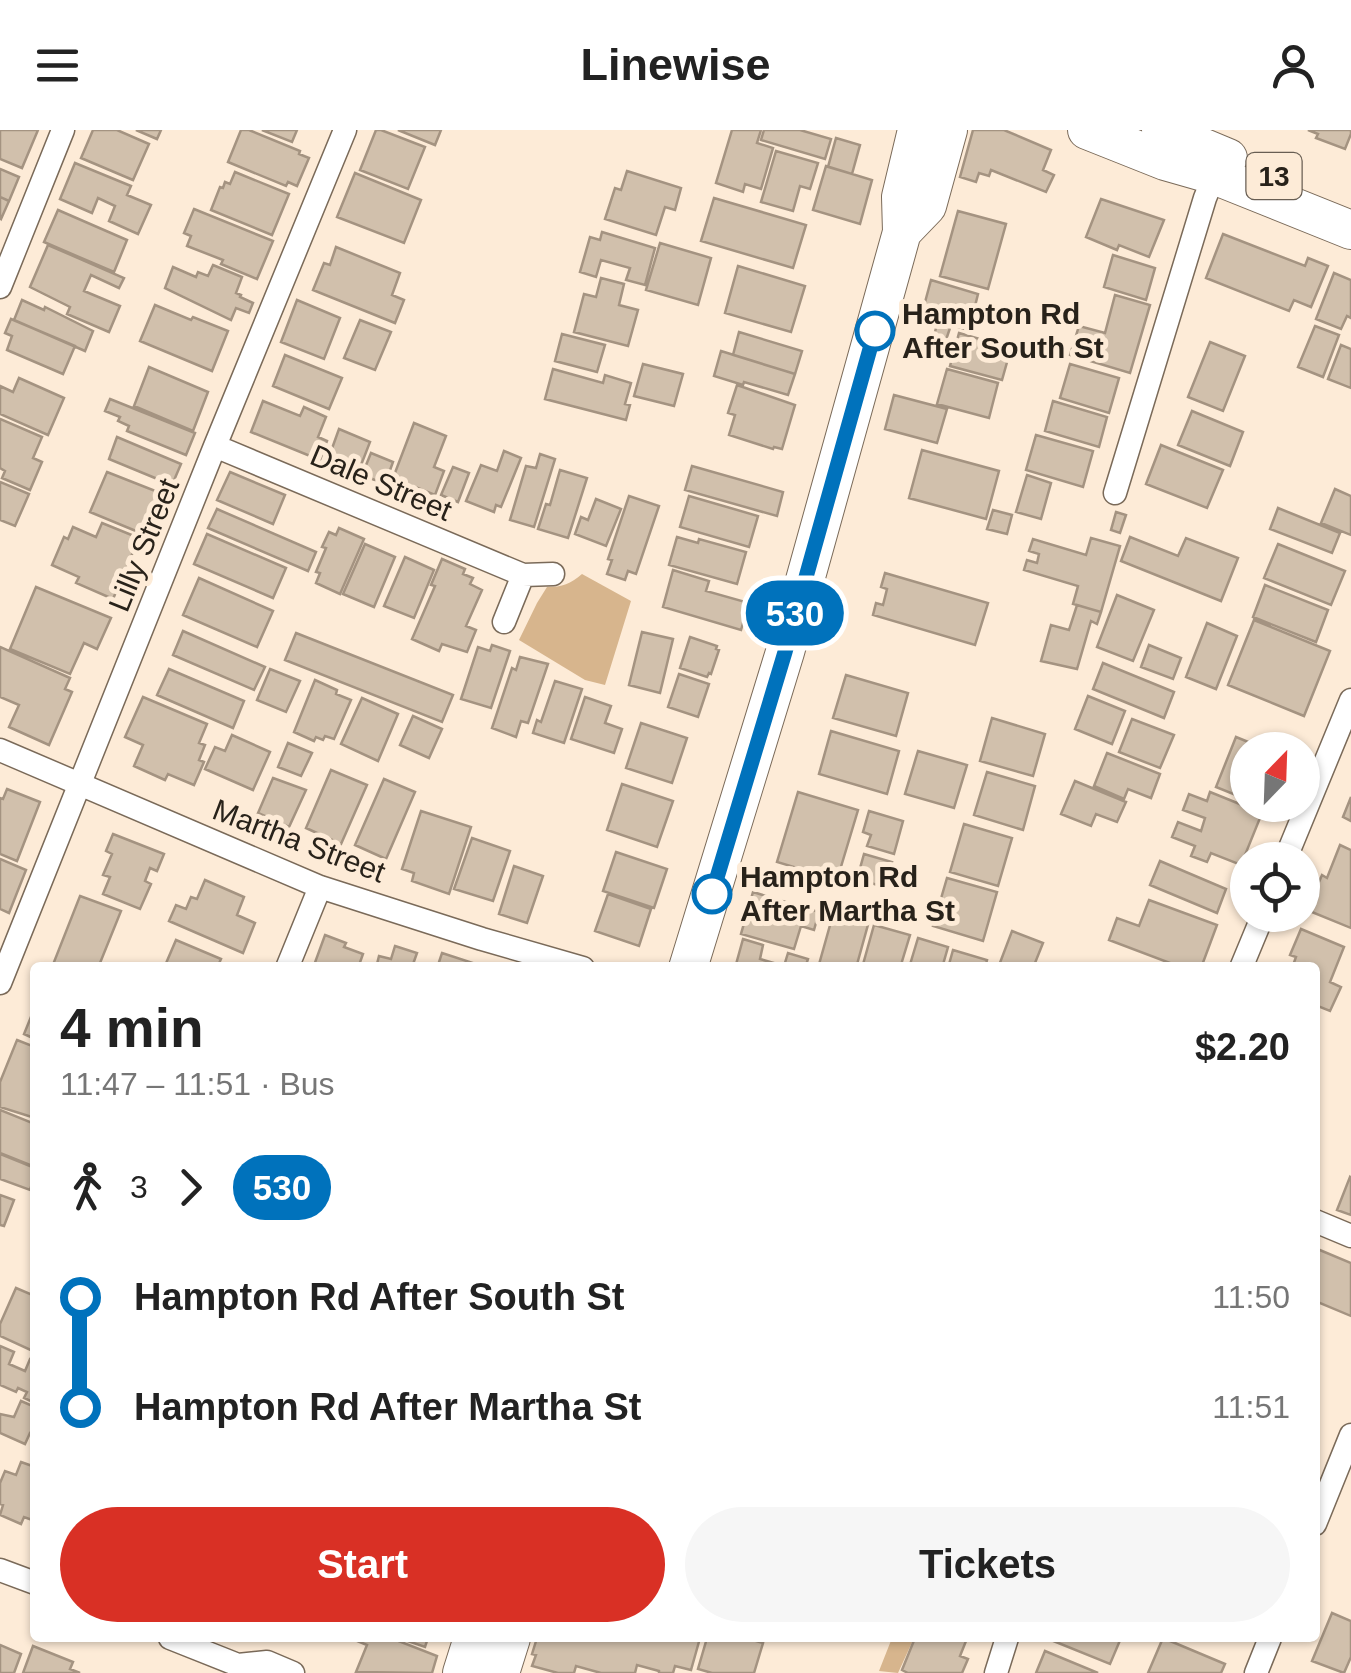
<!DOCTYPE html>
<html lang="en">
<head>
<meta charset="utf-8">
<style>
  body { margin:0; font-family:Arial,sans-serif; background:#f6f6f6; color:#222; height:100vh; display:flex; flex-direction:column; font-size:38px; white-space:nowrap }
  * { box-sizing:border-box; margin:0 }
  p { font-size:32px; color:#767676 }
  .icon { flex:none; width:55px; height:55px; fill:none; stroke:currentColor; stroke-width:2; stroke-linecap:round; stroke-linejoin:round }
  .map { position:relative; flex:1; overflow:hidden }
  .details { position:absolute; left:30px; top:832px; width:1290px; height:680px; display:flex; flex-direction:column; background:#fff; border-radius:10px; box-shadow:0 2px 8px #0004 }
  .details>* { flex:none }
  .badge { padding:0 20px; border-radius:32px; font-size:35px; line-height:65px }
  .needle { width:65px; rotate:23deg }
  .buttons { position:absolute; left:1230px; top:602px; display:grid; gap:20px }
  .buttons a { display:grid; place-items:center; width:90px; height:90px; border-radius:50%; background:#fff; box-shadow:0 2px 8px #0004; font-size:50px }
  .map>.badge { position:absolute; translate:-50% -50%; box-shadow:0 0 0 5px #fff }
  .legs { display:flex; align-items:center; gap:15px; height:110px; padding:0 30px; font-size:32px }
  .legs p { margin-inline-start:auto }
  .summary { display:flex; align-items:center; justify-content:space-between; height:170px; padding:0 30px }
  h1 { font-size:55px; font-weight:800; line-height:75px }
  .action { display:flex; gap:20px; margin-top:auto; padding:20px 30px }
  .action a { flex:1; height:115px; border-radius:60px; background:#d93025; color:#fff; font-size:40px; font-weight:800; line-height:115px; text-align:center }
  .action a+a { background:#f6f6f6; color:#222 }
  ul { padding:0 30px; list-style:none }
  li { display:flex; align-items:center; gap:35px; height:110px; font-size:38px }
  li i { display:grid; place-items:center; width:15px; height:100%; margin:0 12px; background:currentColor }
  li i::after { content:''; width:25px; height:25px; margin:-12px; border:8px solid; border-radius:50%; background:#fff }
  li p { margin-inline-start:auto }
  li:first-child i { background:linear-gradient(#0000 50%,currentColor 0) }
  li:last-child i { background:linear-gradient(currentColor 50%,#0000 0) }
  header { display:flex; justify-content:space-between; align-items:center; height:130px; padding:0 30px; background:#fff; font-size:45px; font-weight:800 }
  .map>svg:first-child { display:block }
  .green { fill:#d7b58d }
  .building { fill:#d1c0ac; stroke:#a49381; stroke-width:2.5 }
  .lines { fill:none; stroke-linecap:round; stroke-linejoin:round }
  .street-casing { stroke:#7a6a59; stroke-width:25 }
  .primary-casing { stroke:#7a6a59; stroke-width:40 }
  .street { stroke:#fff; stroke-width:22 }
  .primary { stroke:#fff; stroke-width:38 }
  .line-1-casing { stroke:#fff; stroke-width:22 }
  .line-1 { stroke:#0072bc; stroke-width:15 }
  .stop-1-dot { fill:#fff; stroke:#0072bc; stroke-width:5 }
  .labels { text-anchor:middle; stroke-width:10; stroke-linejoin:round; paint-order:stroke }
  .shield { fill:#fdebd7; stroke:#685e53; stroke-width:2.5 }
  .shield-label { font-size:28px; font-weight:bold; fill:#28221a }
  .stop-label { font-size:30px; font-weight:bold; fill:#28221a; stroke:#fdebd7; text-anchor:start }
  .street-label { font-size:30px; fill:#28221a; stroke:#fdebd7 }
</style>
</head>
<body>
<header><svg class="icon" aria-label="menu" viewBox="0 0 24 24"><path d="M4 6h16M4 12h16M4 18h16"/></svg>Linewise<svg class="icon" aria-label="person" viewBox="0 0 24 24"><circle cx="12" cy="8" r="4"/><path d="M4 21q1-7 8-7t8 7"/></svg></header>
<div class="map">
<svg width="1351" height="1543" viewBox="0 0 1351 1543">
  <rect width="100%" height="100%" fill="#fdebd7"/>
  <path class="green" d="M582,444L631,471L605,555L585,550L519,510L537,473L547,457C563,457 570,454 582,444Z
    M892,1508H914L898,1543L879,1541Z"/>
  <path class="building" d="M0,0H38L22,38L0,29Z
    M93,0H117L149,14L133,50L81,28Z
    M136,0H161L157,9Z
    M241,0H249L300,21L299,24L309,28L297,56L288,52L286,56L228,32Z
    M262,0H297L292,12Z
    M376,0H381L425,17L408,59L360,40Z
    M398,0H441L435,15Z
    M732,0H761L757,13L773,18L761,59L745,54L743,62L716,53Z
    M764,0H800L831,9L825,29L761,10Z
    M973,0H1004L1051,20L1043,40L1054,45L1046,62L991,40L989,46L979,43L976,52L960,47Z
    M1308,0H1351V4L1345,19L1316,8L1318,4Z
    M836,8L860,15L852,44L828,37Z
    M776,21L818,33L810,59L800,56L793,81L761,72Z
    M75,33L131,56L127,65L151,75L138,104L109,91L115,76L98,68L92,83L60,69Z
    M826,36L872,50L860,94L813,80Z
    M0,39L19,47L9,71L0,67Z
    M627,41L681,58L675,80L665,77L656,105L605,89L615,58L621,60Z
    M235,42L289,64L272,105L211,80L220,57L223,58L225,52L230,54Z
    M355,43L421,70L404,113L337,87Z
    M0,67L9,71L1,89L0,88Z
    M714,68L806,95L793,138L701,111Z
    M1101,69L1164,90L1149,127L1119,115L1117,120L1086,107Z
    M194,79L273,111L257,149L221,134L223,130L187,116L191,106L184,103Z
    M58,80L127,110L114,142L44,112Z
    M958,81L1006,94L988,159L940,146Z
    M602,102L655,118L645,155L626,150L630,138L601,130L596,147L580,142L590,107L600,110Z
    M1223,104L1305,136L1308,128L1328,136L1311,177L1294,170L1289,181L1206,148Z
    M660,113L711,128L698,175L646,160Z
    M48,115L124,148L119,158L91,145L84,161L120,176L109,202L67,184L70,177L30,157Z
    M336,117L400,143L392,165L404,170L395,193L313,160L324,133L330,135Z
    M1113,125L1155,138L1146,170L1104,157Z
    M213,135L242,147L236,163L241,165L240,167L253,173L249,183L236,178L231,190L165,158L173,137L196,147L198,142L208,146Z
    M738,136L805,156L791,202L725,183Z
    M1334,143L1351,150V188L1347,186L1341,199L1316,189Z
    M601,148L624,154L619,175L638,180L628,216L574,202L584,164L596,167Z
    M931,150L978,164L969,200L921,187Z
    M1115,165L1150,175L1130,243L1070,225L1079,196L1105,203Z
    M22,170L44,180L45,177L93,201L85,221L14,190Z
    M297,170L340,188L324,229L281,212Z
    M155,175L191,190L193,187L228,201L212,241L140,211Z
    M11,189L75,216L63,244L7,220L12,206L5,203Z
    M360,190L391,202L375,240L344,228Z
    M937,194L950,198L945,213L933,210Z
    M1315,196L1339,205L1323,247L1298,237Z
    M739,202L802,221L795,244L733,225Z
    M959,203L1011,218L1002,250L950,236Z
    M562,204L605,215L597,242L555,231Z
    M1210,212L1245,226L1223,281L1188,267Z
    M1341,215L1351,219V258L1328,249Z
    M721,221L795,244L788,265L744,252L743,255L714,246Z
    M285,225L342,248L329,279L273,256Z
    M643,234L683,244L674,276L634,266Z
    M1070,234L1119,248L1109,283L1060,268Z
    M149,237L208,262L193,301L134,276Z
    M553,239L603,253L605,245L631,253L625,274L630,275L626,290L545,269Z
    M947,239L998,253L989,288L937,274Z
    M19,248L64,268L48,305L0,284V256L13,262Z
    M737,255L795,275L782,319L774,317L773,319L729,305L735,285L728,283Z
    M894,265L947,279L937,313L885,299Z
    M110,269L195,303L186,325L127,301L129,296L118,291L120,287L105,281Z
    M263,271L300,286L304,277L326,287L318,307L327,311L320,330L251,302Z
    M1053,271L1107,287L1099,317L1045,301Z
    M1192,281L1243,302L1230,336L1178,315Z
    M0,289L42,307L33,328L42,332L30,360L2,348L5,341L0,338Z
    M414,293L446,306L434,337L444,341L435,365L393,348Z
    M339,299L370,312L358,343L340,336L343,329L330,324Z
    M1036,305L1093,321L1083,357L1026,340Z
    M117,307L181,334L172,355L109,329Z
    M1161,315L1223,340L1207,378L1146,354Z
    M922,320L999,341L986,389L909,368Z
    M504,321L521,328L501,377L496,375L494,382L466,371L481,335L497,341Z
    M371,323L393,332L385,354L362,345Z
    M540,324L555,329L534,397L510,390L526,336L536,338Z
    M692,336L783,362L777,386L685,360Z
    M453,337L469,343L458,372L441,365Z
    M560,340L587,348L568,408L538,399L546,374L550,375Z
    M107,342L163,364L148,406L90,382Z
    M230,342L285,365L273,394L217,370Z
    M1027,345L1051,353L1041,389L1016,382Z
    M0,352L29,364L15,396L0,390Z
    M1335,359L1351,366V405L1321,393Z
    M629,366L659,376L636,444L628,441L625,450L607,444L612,430L608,429Z
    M689,366L758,386L749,417L680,397Z
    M596,369L621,379L606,416L575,404L581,387L588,390Z
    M1278,378L1340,403L1332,423L1270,399Z
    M217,379L316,422L308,441L208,398Z
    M993,380L1012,385L1007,404L987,399Z
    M1116,382L1126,385L1120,403L1111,400Z
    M102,393L139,408L113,469L76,453L79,447L52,435L64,407L68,409L73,397L96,407Z
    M339,398L364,409L340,464L316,453L320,443L316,442L326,418L322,417L329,402L336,405Z
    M207,404L286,438L273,468L194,434Z
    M677,407L698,413L699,409L746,422L737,454L669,435Z
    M1130,407L1178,426L1186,408L1238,428L1221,471L1121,431Z
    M1091,408L1120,416L1101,482L1073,474L1078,456L1024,440L1027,430L1037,433L1039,424L1029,421L1033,409L1086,425Z
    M365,414L395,427L374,477L343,464Z
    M1278,414L1345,441L1331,475L1264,448Z
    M405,427L434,440L414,488L384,476Z
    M442,429L465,439L463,444L473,448L470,454L482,460L466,496L476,500L467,522L442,514L439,521L412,509L435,456L431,455Z
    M673,440L709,451L706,461L749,473L741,500L663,477Z
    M885,443L988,473L975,515L873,485L876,473L883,475L887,459L881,457Z
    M199,448L273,481L257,517L183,485Z
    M1265,455L1328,480L1316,512L1253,487Z
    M36,457L111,488L97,519L84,513L70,544L10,519Z
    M1117,465L1154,480L1133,531L1097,517Z
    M1077,475L1101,482L1097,494L1091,491L1077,539L1041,531L1051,495L1069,500Z
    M1254,490L1330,521L1304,586L1228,555Z
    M1207,493L1237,506L1216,559L1186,547Z
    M183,501L265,537L254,560L173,525Z
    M642,502L673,509L660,563L629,555Z
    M296,503L453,565L442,592L285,530Z
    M690,507L717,516L716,519L719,520L711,544L709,543L707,547L680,538Z
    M492,515L510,521L491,578L461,569L478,517L490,521Z
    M1149,515L1181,528L1173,549L1141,537Z
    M0,517L70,548L65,559L72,562L49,615L9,597L19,575L0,567Z
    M520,527L548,534L528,593L521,591L516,607L492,598L512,538L516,540Z
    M1103,533L1174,562L1164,588L1093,559Z
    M169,539L244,571L233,598L157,565Z
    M270,539L300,551L286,582L257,570Z
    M679,544L709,554L698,587L668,577Z
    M846,545L908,563L896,606L833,588Z
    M315,550L337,560L336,564L351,570L334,609L325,606L323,610L316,607L314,611L294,602Z
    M555,551L582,559L564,613L533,603L537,590L541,592Z
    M1088,566L1125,581L1112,614L1075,599Z
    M143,567L207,594L199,613L205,615L199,630L204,632L194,655L168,644L165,650L134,636L143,615L125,607Z
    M585,567L611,576L605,593L622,599L614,623L571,609Z
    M362,568L398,584L378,631L341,614Z
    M413,586L442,599L429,628L400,615Z
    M992,588L1045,604L1033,646L980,631Z
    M1132,589L1174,605L1160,638L1119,622Z
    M641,593L687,608L672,653L626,638Z
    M831,601L899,621L887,664L819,644Z
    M232,605L270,622L253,660L205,639L215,617L225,621Z
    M1236,607L1268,620H1248V670L1216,657Z
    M288,613L312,623L301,646L278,637Z
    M918,621L967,635L954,678L905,664Z
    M1107,623L1160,644L1151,668L1128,659L1124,669L1094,656Z
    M331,640L367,655L341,714L306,698Z
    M987,642L1035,656L1023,700L974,685Z
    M273,648L306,660L289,697L258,683Z
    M384,649L415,662L386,729L355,715Z
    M1075,651L1126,672L1117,692L1096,684L1091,696L1061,684Z
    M622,654L673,671L657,717L607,700Z
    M7,659L40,672L17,731L0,724V668L3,669Z
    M798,662L858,680L837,750L777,732Z
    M1210,662L1262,683L1241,735L1211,723L1207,732L1191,726L1195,716L1172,707L1178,692L1201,701L1205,688L1183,680L1189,664L1207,671Z
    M1351,667V691L1343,687Z
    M421,681L471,697L449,764L412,751L414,743L402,739Z
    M869,681L903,691L894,724L867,716L871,705L863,702Z
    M964,694L1012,708L998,756L950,742Z
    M113,704L164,724L157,741L150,738L145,751L151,754L140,779L103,764L110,747L103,745L112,724L106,721Z
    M472,708L510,721L493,771L454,759Z
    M1340,715L1351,720V798L1307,780L1322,745L1327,748Z
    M616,722L667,739L654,778L603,761Z
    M864,724L892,732L884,757L857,749Z
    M0,729L26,740L9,783L0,779Z
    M1160,731L1226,759L1217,783L1150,755Z
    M514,736L543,746L527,793L499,784Z
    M947,748L997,762L983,811L933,796Z
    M205,750L244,767L237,785L255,793L243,823L169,791L176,775L186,779L191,767L197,769Z
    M753,762L819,782L814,800L801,796L794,819L741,804Z
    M608,764L651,779L639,816L595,801Z
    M80,766L121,781L98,838H68L54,832Z
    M1149,770L1217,795L1201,838H1183L1109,810L1117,788L1139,796Z
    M834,781L869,791L856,838H818Z
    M874,795L910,805L900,838H862Z
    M1301,799L1344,817L1330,852L1341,857L1330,881L1315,875V838H1292L1296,827L1290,825Z
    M1012,801L1043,813L1033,838H998Z
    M325,805L346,813L344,817L363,824L358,838H313Z
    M918,808L948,817L942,838H909Z
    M743,809L763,815L760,829L784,836L788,823L808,829L805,838H735Z
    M176,810L221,829L217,838H164Z
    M395,816L417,823L412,837L415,838H376L379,826L391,829Z
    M953,820L987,830L985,838H948Z
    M442,823L473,833L472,838H437Z
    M35,877V909L24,904Z
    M17,910L35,917V988L0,977V952Z
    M0,980L35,994V1037L0,1023Z
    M0,1024L35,1038V1052L33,1051L30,1060L0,1049Z
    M1350,1047L1351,1048V1085L1337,1080Z
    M0,1065L14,1070L4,1096L0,1095Z
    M1315,1118L1351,1133V1186L1315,1171Z
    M16,1158L35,1166V1222L0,1206V1194Z
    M0,1216L14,1222L9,1234L25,1241L30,1229L35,1231V1273L24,1268L27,1262L18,1258L16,1262L0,1255Z
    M21,1271L35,1277V1304L30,1303L25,1314L0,1303V1284L14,1287Z
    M21,1332L35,1337V1391L24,1387L21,1394L0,1385L3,1375L0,1374V1353L5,1341L16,1345Z
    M1332,1483L1351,1491V1527L1344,1543L1312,1531Z
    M356,1508H391L437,1526L432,1543L356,1542L367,1515L355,1510Z
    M399,1508H428L425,1517Z
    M537,1508H700L691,1540L675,1536L673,1543H659V1541L637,1535L635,1543H601L576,1536L574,1543H558L532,1536L536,1525L532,1524Z
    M705,1508H746L763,1513L754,1543H712L698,1539L707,1508Z
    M915,1508H957L966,1511L960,1526L968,1529L962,1543H908L902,1540Z
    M1046,1508H1121L1110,1534Z
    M1163,1508L1225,1534L1221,1543H1148Z
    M0,1515L21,1524L14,1543H0Z
    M33,1516L73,1532L70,1539L80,1543H23Z
    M1045,1521L1098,1543H1036Z"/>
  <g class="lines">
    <defs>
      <path id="street" d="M0,157L63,0
        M215,316L523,445L553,444
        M1115,363L1205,68L1219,34
        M504,492L523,445
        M0,620L320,757L482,809L583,838
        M1285,730L1351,570
        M287,838L320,757
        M1241,838L1263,785
        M0,853L215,316L345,0
        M1315,1091L1351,1106
        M1315,1394L1351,1305
        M0,1440L35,1453
        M170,1508L238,1535L245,1543
        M238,1535L267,1532L293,1543
        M996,1543L1007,1508
        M1256,1543L1270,1508"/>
      <path id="primary" d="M1087,0L1165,31L1214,45L1351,100
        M1161,0L1228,28
        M902,102L927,76L948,0
        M688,838L785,522L902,102L901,67L917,0
        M462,1543L473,1508
        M500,1543L511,1508"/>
    </defs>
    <use href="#street" class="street-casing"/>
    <use href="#primary" class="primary-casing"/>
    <use href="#street" class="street"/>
    <use href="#primary" class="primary"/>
  </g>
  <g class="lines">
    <defs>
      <path id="line-1" d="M712,764L785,522L875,201"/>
    </defs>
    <use href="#line-1" class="line-1-casing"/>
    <use href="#line-1" class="line-1"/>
  </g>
  <g class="stop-1-dot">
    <circle cx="875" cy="201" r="18"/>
    <circle cx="712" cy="764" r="18"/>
  </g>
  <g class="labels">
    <rect class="shield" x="1246.5" y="23" width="55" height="46" rx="8"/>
    <g class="shield-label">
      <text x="1274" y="56">13</text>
    </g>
    <g class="stop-label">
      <text x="902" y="194">Hampton Rd<tspan x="902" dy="34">After South St</tspan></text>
      <text x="740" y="757">Hampton Rd<tspan x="740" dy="34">After Martha St</tspan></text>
    </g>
    <g class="street-label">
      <text transform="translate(381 353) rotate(23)" y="10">Dale Street</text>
      <text transform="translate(144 415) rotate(-68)" y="10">Lilly Street</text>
      <text transform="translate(299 711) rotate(21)" y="10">Martha Street</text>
    </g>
  </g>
</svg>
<div class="buttons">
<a><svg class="needle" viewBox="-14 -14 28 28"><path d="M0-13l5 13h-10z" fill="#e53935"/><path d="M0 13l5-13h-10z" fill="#767676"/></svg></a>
<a><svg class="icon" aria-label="locate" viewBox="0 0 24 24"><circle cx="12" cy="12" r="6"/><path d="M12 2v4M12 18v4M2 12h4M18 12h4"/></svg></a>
</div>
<b class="badge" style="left:795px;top:483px;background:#0072bc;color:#fff">530</b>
<section class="details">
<div class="summary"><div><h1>4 min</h1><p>11:47 – 11:51 · Bus</p></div><b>$2.20</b></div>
<div class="legs"><svg class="icon" aria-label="walk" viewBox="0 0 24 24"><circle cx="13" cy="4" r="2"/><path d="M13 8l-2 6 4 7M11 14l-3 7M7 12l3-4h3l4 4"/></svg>3<svg class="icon" aria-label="forward" viewBox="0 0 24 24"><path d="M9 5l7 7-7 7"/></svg><b class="badge" style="background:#0072bc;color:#fff">530</b></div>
<ul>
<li><i style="color:#0072bc"></i><b>Hampton Rd After South St</b><p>11:50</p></li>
<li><i style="color:#0072bc"></i><b>Hampton Rd After Martha St</b><p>11:51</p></li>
</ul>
<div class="action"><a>Start</a><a>Tickets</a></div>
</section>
</div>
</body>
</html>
